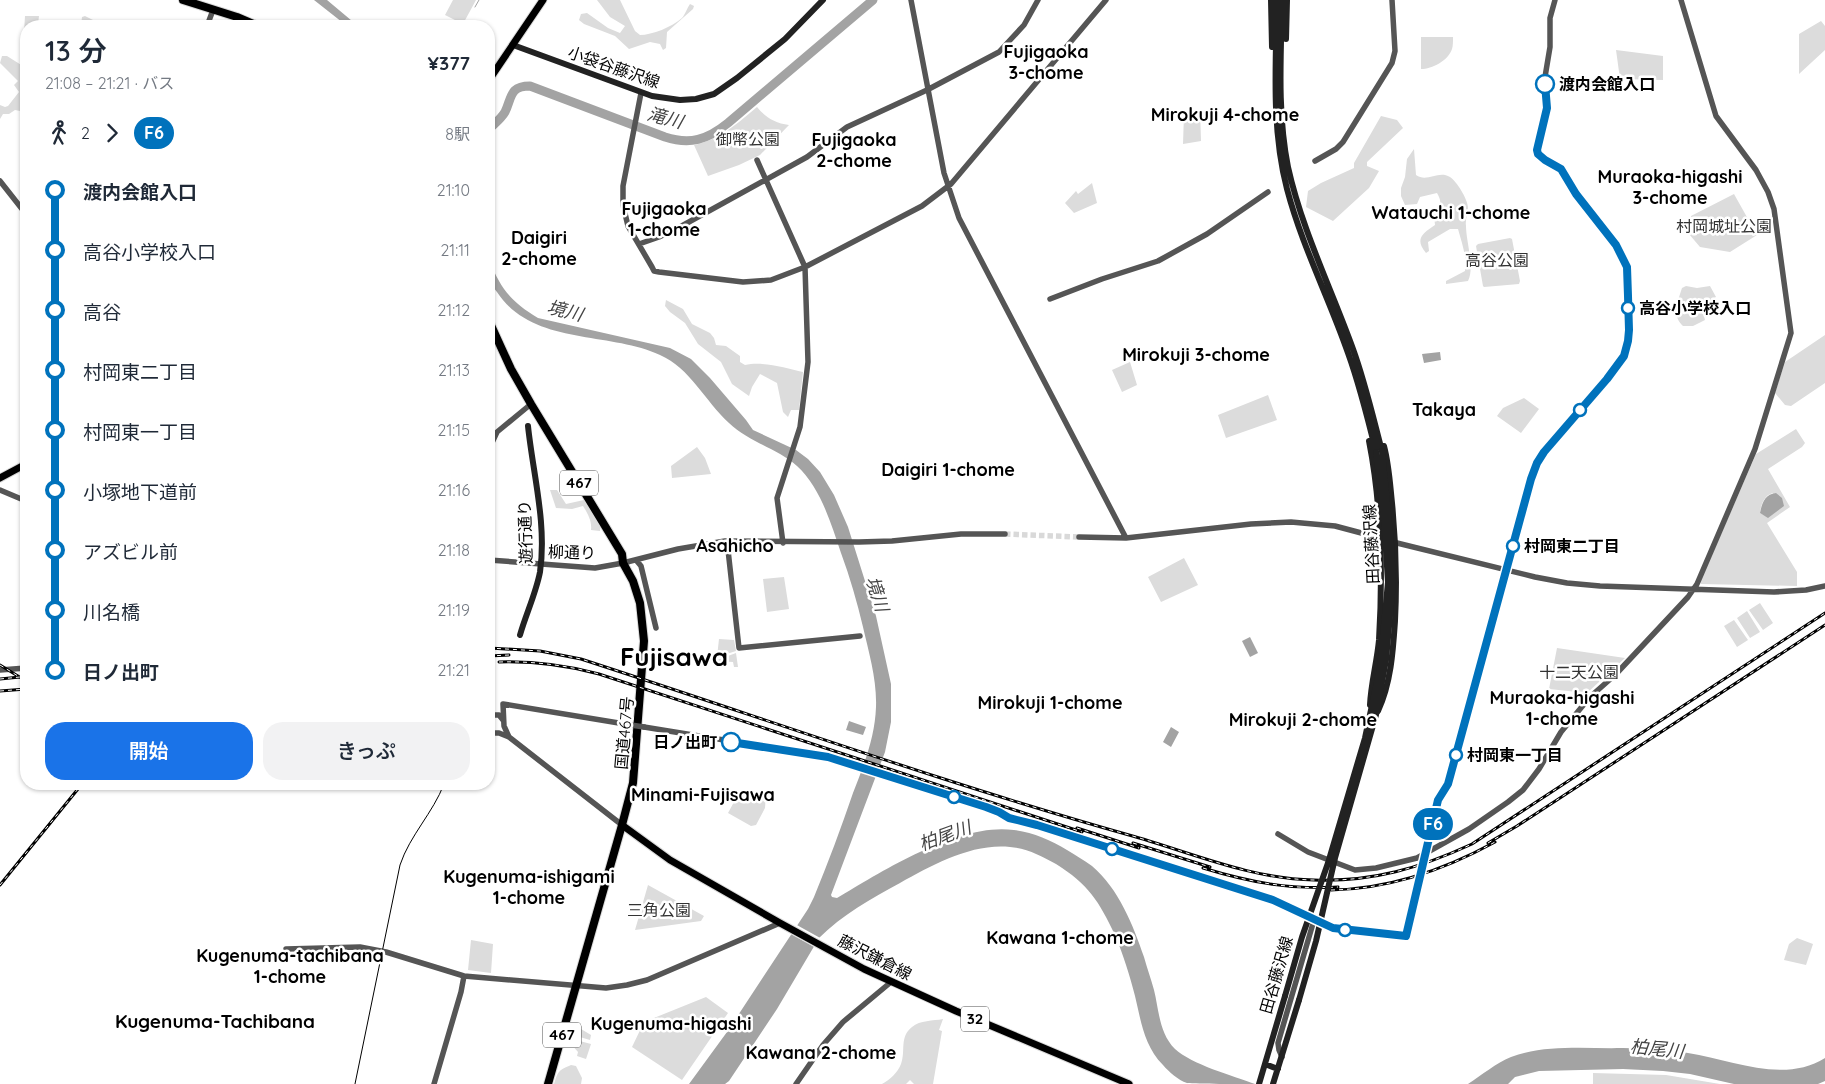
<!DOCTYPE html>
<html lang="ja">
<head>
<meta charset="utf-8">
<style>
  body { margin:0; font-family:Quicksand,"Noto Sans JP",sans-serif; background:#f2f2f3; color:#1f2937; height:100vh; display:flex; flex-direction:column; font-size:19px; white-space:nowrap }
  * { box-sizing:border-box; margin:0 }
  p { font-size:16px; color:#747a83 }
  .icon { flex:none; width:28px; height:28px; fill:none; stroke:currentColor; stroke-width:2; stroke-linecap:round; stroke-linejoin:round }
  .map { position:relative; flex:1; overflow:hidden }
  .sheet { position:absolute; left:20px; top:20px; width:475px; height:770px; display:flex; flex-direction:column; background:#fff; border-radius:20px; box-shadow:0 1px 4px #0004 }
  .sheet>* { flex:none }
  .badge { padding:0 10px; border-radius:16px; font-size:18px; line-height:32px }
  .map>.badge { position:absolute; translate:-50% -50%; box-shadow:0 0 0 2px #fff }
  .legs { display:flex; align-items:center; gap:8px; height:55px; padding:0 25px; font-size:16px }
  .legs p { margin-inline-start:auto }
  .overview { display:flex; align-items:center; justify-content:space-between; height:85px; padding:0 25px }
  h1 { font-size:28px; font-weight:600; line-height:38px }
  .action { display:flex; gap:10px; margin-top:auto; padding:10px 25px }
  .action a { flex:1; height:58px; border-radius:20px; background:#1a73e8; color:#fff; font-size:20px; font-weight:600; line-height:58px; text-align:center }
  .action a+a { background:#f2f2f3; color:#1f2937 }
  ul { padding:0 25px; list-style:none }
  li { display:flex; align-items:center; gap:18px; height:60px; font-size:19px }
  li i { display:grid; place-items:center; width:8px; height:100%; margin:0 6px; background:currentColor }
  li i::after { content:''; width:12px; height:12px; margin:-6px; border:4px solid; border-radius:50%; background:#fff }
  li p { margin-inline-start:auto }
  li:first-child i { background:linear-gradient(#0000 50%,currentColor 0) }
  li:last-child i { background:linear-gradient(currentColor 50%,#0000 0) }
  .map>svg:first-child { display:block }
  .green { fill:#dcdcdc; fill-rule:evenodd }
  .water { fill:#a3a3a3 }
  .pier { fill:#fff }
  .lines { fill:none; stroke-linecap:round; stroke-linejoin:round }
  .stream { stroke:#a3a3a3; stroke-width:1 }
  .river { stroke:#a3a3a3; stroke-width:9 }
  .tertiary-tunnel { stroke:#d9d9d9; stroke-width:5.5; stroke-dasharray:5.5 3; stroke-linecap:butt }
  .primary-casing { stroke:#dbdbdb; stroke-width:9 }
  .trunk-casing { stroke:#dbdbdb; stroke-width:10 }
  .tertiary { stroke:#555; stroke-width:5.5 }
  .secondary { stroke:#222; stroke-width:6 }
  .primary { stroke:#000; stroke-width:7 }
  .trunk { stroke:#000; stroke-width:8 }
  .tram { stroke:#000; stroke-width:1 }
  .rail-casing { stroke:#000; stroke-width:3 }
  .rail { stroke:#fff; stroke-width:1; stroke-dasharray:4; stroke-linecap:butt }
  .tertiary-bridge { stroke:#555; stroke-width:5.5 }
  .secondary-bridge { stroke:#222; stroke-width:6 }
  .line-1-casing { stroke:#fff; stroke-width:11 }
  .line-1 { stroke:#0072bc; stroke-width:8 }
  .stop-1-dot { fill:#fff; stroke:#0072bc; stroke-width:2.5 }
  .labels { text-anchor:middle; stroke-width:5; stroke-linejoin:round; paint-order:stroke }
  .shield { fill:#fff; stroke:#4c4c4c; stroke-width:1 }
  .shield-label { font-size:15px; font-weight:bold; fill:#000 }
  .street-label { font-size:16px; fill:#000; stroke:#fff }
  .stop-label { font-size:16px; font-weight:bold; fill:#000; stroke:#fff; text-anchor:start }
  .park-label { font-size:16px; fill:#333; stroke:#fff }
  .neighbourhood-label { font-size:18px; font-weight:bold; fill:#000; stroke:#fff }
  .water-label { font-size:18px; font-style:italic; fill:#444; stroke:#fff }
  .quarter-label { font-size:19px; font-weight:bold; fill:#000; stroke:#fff }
  .town-label { font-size:26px; font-weight:bold; fill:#000; stroke:#fff }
</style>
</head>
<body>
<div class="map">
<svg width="1825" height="1084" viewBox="0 0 1825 1084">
  <rect width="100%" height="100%" fill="#fff"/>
  <path class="green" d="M453,0H476L463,24L445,15Z
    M597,0H620L635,31L640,35C652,35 672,27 682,18C685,15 687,8 690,4L694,6L693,9L667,32L666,48L663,50L660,44L650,42L629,49L615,36L584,24L579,20L581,14L587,13L608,28L620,33L625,26L610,17Z
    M25,16H39L38,24L44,25L46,23H55L57,25L55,26H26V32H24Z
    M85,16L105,26H81L82,17Z
    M1821,21L1825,26V50L1799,74V34Z
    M1421,37H1453C1453,41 1453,46 1452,49C1448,61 1432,69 1421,69Z
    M1616,50L1663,56V80L1620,79Z
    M2,56H7L26,68V122L21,119L20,111L15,110L9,114H3L0,119V105L5,107L8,106L19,92L14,85L18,81L0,63Z
    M757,107C766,118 775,123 789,125L760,155L739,165L708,176L694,145C719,140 738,123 757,107Z
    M1200,109L1201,141L1183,144L1184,114Z
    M1381,116L1397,120L1403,128L1367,162V166L1379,171L1369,188L1333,221L1306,207L1308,191L1321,183L1354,168V163Z
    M1414,149L1416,175C1427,183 1438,170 1450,177C1457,182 1467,198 1468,207C1468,213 1465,220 1466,226C1466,241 1475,268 1468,281L1446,284V281L1465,271C1467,256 1462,244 1458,229H1450L1428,242L1429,251L1426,253C1414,239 1423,233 1435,225L1434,215C1440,207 1443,203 1437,193L1420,197L1417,204L1405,205L1401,196V188L1405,177L1407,159Z
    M1092,183L1097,203L1074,213L1065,203L1076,191L1078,194Z
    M1734,194L1757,235L1730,252L1700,247L1689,234L1691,216Z
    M1510,238L1512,239L1520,281L1519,284L1484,287L1483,286L1476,246L1478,244Z
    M1686,286L1697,288L1710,286L1716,297L1705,305L1703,312L1705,320L1693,326H1683C1671,315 1678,301 1682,288Z
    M666,300L683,309L692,324L710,333L714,338L716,345L726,346L740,356V362L745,365C763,361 786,368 803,372L799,410H791L788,417L783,412L777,383L760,374L752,387L749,396L732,384L721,362L698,344L685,323L670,312L665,306Z
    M1825,335V383L1791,406L1785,405L1775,393L1785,362Z
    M1130,362L1137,385L1122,392L1112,370Z
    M1268,395L1277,420L1226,438L1218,415Z
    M1524,398L1539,409L1521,433L1497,416L1503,408Z
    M1796,429L1805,443L1802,447L1768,469L1790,507L1767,523L1797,572V586L1701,584L1700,582L1756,454ZM1773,493L1768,517L1760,513C1761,505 1764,495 1773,493Z
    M697,447L705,458L711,474L672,478L671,466Z
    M550,490H557L566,504L584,500L601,524L600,531L591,530C592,521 588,514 583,506L572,509L556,508Z
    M1184,558L1198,585L1161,602L1148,577Z
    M784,577L789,609L767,612L763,579Z
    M1760,603L1773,623L1763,630L1749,610Z
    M1747,611L1760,632L1750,638L1737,618Z
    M1734,620L1748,640L1737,647L1724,626Z
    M719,639L734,640L736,651L717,657Z
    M1557,648L1625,658L1587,693L1549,689Z
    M736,653L738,667H734L733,662L717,661V660Z
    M736,790L764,792L766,793L765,808L756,825L751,826L728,813L734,802Z
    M648,885L704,916L701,921L635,930Z
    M1797,938L1813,944L1806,965L1784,960L1789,944Z
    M471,940L493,944L491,973L468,970Z
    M706,997L728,1013L682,1080L632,1047L644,1022Z
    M943,1019L939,1030L942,1031L933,1084H914L910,1080L906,1084H882C890,1080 898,1072 901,1064C906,1051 899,1037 912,1027C920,1020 933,1021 943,1019Z
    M576,1026L591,1035L590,1040L573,1035Z
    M572,1039L591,1044L586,1059L577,1056L578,1052L571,1044Z
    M571,1065L576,1066L582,1078L581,1084H554C558,1071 559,1070 571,1065Z
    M1593,1073L1666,1075L1720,1084H1593Z"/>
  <path class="water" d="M314,0H327L358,26H347Z
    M489,260C501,289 511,302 538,318L670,348L691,359L710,378L746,420L753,430L796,450L808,459L820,472L834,495L848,527L876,616L891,684V722L885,752L831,895L832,897L837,898C882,871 960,822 1014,830C1032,832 1051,840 1067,850C1075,855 1084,860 1092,866C1119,889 1133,925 1144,957C1147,968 1151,979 1154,990C1159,1010 1159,1033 1175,1049C1191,1064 1233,1076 1255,1084C1242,1084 1196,1084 1187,1083C1178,1080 1169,1072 1163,1065C1144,1046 1141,1021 1135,996C1130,976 1123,954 1115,935C1099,901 1088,884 1056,864C1042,856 1026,848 1010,847C972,843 932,865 900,883C872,898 842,915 819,938L777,1009L729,1081L725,1084H689L727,1032L808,909L814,897C828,863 841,828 853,793C864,765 875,737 876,707C877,680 869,653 863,627C857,602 850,577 841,553C831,524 821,488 797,466C778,449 749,442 729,423C705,401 690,368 660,355C608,331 532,346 497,292C494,288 490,283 489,278C488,272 489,266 489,260Z
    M1440,352L1441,360L1424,363L1422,354Z
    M1776,493L1782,498L1784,506L1768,518L1760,513C1762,503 1765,494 1776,493Z
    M1250,637L1258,653L1250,657L1242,641Z
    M849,721L866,727L863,735L846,730Z
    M1171,727L1179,732L1171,747L1163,742Z
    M1623,1048C1645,1049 1667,1049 1688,1053C1732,1060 1784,1084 1825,1058V1081L1818,1084H1734L1690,1074L1663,1071L1623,1069L1539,1071L1515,1077L1508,1084H1468C1482,1075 1496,1063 1511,1057C1546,1044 1587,1049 1623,1048Z"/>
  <path class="pier" d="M795,924L822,939L816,948L789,933Z"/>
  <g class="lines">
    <path class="stream" d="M475,7L479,0"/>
    <path class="river" d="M489,129C494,124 501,119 505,112C512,98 509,86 530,86L665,137C690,145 707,140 728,123L873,0"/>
    <path class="tertiary-tunnel" d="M1005,534L1079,537
      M1418,888L1426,851"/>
    <defs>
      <path id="primary" d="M489,80L543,0
        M0,478L26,464
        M622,825L670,860L780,923L864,969L956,1011L1129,1084"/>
      <path id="trunk" d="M183,0L237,17L258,26
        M489,321L511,369L531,404L622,554L623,563L633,581L640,603L644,641L633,783L622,825L548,1084"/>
    </defs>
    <use href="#primary" class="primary-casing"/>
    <use href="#trunk" class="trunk-casing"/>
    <path class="tertiary" d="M911,0L944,173L959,218L1126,538
      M207,26L213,10
      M641,93L623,186V205L628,226L652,267L654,271L659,272L743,282L771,280L805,267L922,206L951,184L1106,0
      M757,160L805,267L808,362L800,427L777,498L783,543
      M1315,161L1336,149L1343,142L1392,63L1395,51L1392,0
      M0,181L26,214
      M639,244L659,237L678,228L807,157L847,127L927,90L999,52L1024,25L1038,0
      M1050,299L1102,279L1158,261L1207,234L1268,192
      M489,449L497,432L531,404
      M0,490L26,501
      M1079,537L1126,538L1251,524L1291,522L1335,526L1384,539
      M727,541L739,648L860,636
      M1393,542L1535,577L1567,583L1600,586L1774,592L1806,590L1825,586
      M489,560L595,568L623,563L678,549L725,541L859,542L892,541L961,534H1005
      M636,560L641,566L656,628
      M0,670L26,668
      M489,715H499L503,720
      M644,727L828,757L986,807L999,812L1009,819L1037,825L1273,900L1333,928L1406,936L1418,888
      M489,733H499L509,737L622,825
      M509,737L504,726L503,704L631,725
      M1278,834L1308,852L1355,870L1376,868L1417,858L1469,829L1508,802L1523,790L1539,769L1561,732L1590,697L1616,674L1688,597L1697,584L1755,449L1791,333L1774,209L1768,192L1756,170L1716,116L1681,0
      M1427,847L1439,800L1448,784L1531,479L1537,463L1544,452L1607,379L1624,356L1629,330L1628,295L1627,267L1616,245L1576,194L1564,172L1542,158L1537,150L1547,108L1545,77L1550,47V18L1555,0
      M286,949L360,947L386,952L464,976L606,988L627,985L647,980L780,923
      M1282,1057L1279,1050L1278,1043L1314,920
      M434,1084L461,992L464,976
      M796,1084L823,1045L843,1022L891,982"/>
    <path class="secondary" d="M1271,0L1272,47
      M1277,0C1276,63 1271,128 1287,189C1302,246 1329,298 1348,353C1360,386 1368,419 1376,452
      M1282,0C1281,55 1277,112 1288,167C1302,230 1331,288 1353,349C1365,382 1373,417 1382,451
      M1286,39L1287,0
      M513,45L652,96L680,100L696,99L714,94L737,78L785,39L823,0
      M1369,441C1382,507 1383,573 1379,640C1377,662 1371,683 1370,705
      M520,635C526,614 536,593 540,572C547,524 533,474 528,426
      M1378,711C1391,683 1393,651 1395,621C1397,581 1396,543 1392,503C1390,484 1389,465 1384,446
      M1265,1064L1278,1069
      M1259,1084L1285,996
      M1273,1084L1299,1000"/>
    <use href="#primary" class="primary"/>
    <use href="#trunk" class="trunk"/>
    <path class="tram" d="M355,1084L400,865C410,835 433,813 444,784"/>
    <defs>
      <path id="rail" d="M489,648L540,651L581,659C763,718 944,783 1129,835C1190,852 1250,879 1314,880C1373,882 1420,868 1472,844L1825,613
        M489,656L509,655
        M499,662C533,661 565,665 599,674L1082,832
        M0,665L26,681
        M0,679L20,677
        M0,691L26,689
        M1077,828L1139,848
        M1133,843L1210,867
        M1488,843L1517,826L1825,625
        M1203,868C1249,882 1290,890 1338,887
        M0,885L82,784
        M1331,890C1390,889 1444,870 1495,842"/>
    </defs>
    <use href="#rail" class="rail-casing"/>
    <use href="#rail" class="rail"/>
    <path class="tertiary-bridge" d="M631,725L644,727"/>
    <path class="secondary-bridge" d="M1285,996L1302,937L1328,863L1365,738L1380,668L1388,582L1384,519L1376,452
      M1299,1000L1316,941L1335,858L1376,715L1386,660L1393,582L1391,543L1382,451"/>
  </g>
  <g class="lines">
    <defs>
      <path id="line-1" d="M731,742L828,757L986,807L999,812L1009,818L1037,825L1273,900L1333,928L1406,936L1438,800L1448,784L1531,479L1537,463L1544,452L1607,379L1624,356L1628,341L1629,330L1628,296L1627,267L1616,245L1576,194L1561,169L1545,160L1538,154L1537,150L1547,108L1545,84"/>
    </defs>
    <use href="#line-1" class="line-1-casing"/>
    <use href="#line-1" class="line-1"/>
  </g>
  <g class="stop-1-dot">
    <circle cx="1545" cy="84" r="9"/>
    <circle cx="1628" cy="308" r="6"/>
    <circle cx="1580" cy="410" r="6"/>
    <circle cx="1513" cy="546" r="6"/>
    <circle cx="731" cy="742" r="9"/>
    <circle cx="1456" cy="755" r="6"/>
    <circle cx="954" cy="797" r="6"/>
    <circle cx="1112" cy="849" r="6"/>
    <circle cx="1345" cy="930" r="6"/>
  </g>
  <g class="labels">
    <g class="shield">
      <rect x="560" y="470.5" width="38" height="25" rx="4"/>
      <rect x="961" y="1006.5" width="28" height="25" rx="4"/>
      <rect x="543" y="1022.5" width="38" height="25" rx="4"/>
    </g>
    <g class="shield-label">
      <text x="579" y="488">467</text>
      <text x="975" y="1024">32</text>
      <text x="562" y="1040">467</text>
    </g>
    <g class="street-label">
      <text transform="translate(614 67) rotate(19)" y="6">小袋谷藤沢線</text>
      <text transform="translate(525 532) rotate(-92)" y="6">遊行通り</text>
      <text transform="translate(1371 544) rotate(-93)" y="6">田谷藤沢線</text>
      <text transform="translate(572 552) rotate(2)" y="6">柳通り</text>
      <text transform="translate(624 733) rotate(-85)" y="6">国道467号</text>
      <text transform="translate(875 957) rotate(27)" y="6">藤沢鎌倉線</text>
      <text transform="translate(1276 975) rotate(-74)" y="6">田谷藤沢線</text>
    </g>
    <g class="stop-label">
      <text x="1559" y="90">渡内会館入口</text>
      <text x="1639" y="314">高谷小学校入口</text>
      <text x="1524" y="552">村岡東二丁目</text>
      <text x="717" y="748" text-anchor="end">日ノ出町</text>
      <text x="1467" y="761">村岡東一丁目</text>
    </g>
    <g class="park-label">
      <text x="748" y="145">御幣公園</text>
      <text x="1724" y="232">村岡城址公園</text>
      <text x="1497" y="266">高谷公園</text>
      <text x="1579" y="678">十二天公園</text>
      <text x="659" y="916">三角公園</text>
    </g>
    <g class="neighbourhood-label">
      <text x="1046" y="58">Fujigaoka<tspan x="1046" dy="21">3-chome</tspan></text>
      <text x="1225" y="121">Mirokuji 4-chome</text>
      <text x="854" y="146">Fujigaoka<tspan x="854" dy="21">2-chome</tspan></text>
      <text x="1670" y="183">Muraoka-higashi<tspan x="1670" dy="21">3-chome</tspan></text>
      <text x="664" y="215">Fujigaoka<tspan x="664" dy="21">1-chome</tspan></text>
      <text x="1451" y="219">Watauchi 1-chome</text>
      <text x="539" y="244">Daigiri<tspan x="539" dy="21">2-chome</tspan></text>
      <text x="1196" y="361">Mirokuji 3-chome</text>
      <text x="1444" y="416">Takaya</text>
      <text x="948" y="476">Daigiri 1-chome</text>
      <text x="735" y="552">Asahicho</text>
      <text x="1562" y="704">Muraoka-higashi<tspan x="1562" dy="21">1-chome</tspan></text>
      <text x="1050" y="709">Mirokuji 1-chome</text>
      <text x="1303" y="726">Mirokuji 2-chome</text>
      <text x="703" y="801">Minami-Fujisawa</text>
      <text x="529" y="883">Kugenuma-ishigami<tspan x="529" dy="21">1-chome</tspan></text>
      <text x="1060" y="944">Kawana 1-chome</text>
      <text x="290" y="962">Kugenuma-tachibana<tspan x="290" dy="21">1-chome</tspan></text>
      <text x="671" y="1030">Kugenuma-higashi</text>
      <text x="821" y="1059">Kawana 2-chome</text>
    </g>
    <g class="water-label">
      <text transform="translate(665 118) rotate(15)" y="6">滝川</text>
      <text transform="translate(565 311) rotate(14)" y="6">境川</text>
      <text transform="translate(877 594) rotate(72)" y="6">境川</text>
      <text transform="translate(945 836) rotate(-20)" y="6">柏尾川</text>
      <text transform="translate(1657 1049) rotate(6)" y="6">柏尾川</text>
    </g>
    <g class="quarter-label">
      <text x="215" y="1028">Kugenuma-Tachibana</text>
    </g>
    <g class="town-label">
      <text x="674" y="666">Fujisawa</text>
    </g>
  </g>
</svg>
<b class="badge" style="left:1433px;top:824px;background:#0072bc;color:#fff">F6</b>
<section class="sheet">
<div class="overview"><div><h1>13 分</h1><p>21:08 – 21:21 · バス</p></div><b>¥377</b></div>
<div class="legs"><svg class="icon" aria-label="walk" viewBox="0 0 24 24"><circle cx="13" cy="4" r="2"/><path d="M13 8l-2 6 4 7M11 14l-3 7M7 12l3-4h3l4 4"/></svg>2<svg class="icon" aria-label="forward" viewBox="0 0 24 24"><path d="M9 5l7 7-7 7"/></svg><b class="badge" style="background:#0072bc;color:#fff">F6</b><p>8駅</p></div>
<ul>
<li><i style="color:#0072bc"></i><b>渡内会館入口</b><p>21:10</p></li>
<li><i style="color:#0072bc"></i><span>高谷小学校入口</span><p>21:11</p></li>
<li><i style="color:#0072bc"></i><span>高谷</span><p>21:12</p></li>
<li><i style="color:#0072bc"></i><span>村岡東二丁目</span><p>21:13</p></li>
<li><i style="color:#0072bc"></i><span>村岡東一丁目</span><p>21:15</p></li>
<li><i style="color:#0072bc"></i><span>小塚地下道前</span><p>21:16</p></li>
<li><i style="color:#0072bc"></i><span>アズビル前</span><p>21:18</p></li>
<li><i style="color:#0072bc"></i><span>川名橋</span><p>21:19</p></li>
<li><i style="color:#0072bc"></i><b>日ノ出町</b><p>21:21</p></li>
</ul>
<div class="action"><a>開始</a><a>きっぷ</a></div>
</section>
</div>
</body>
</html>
